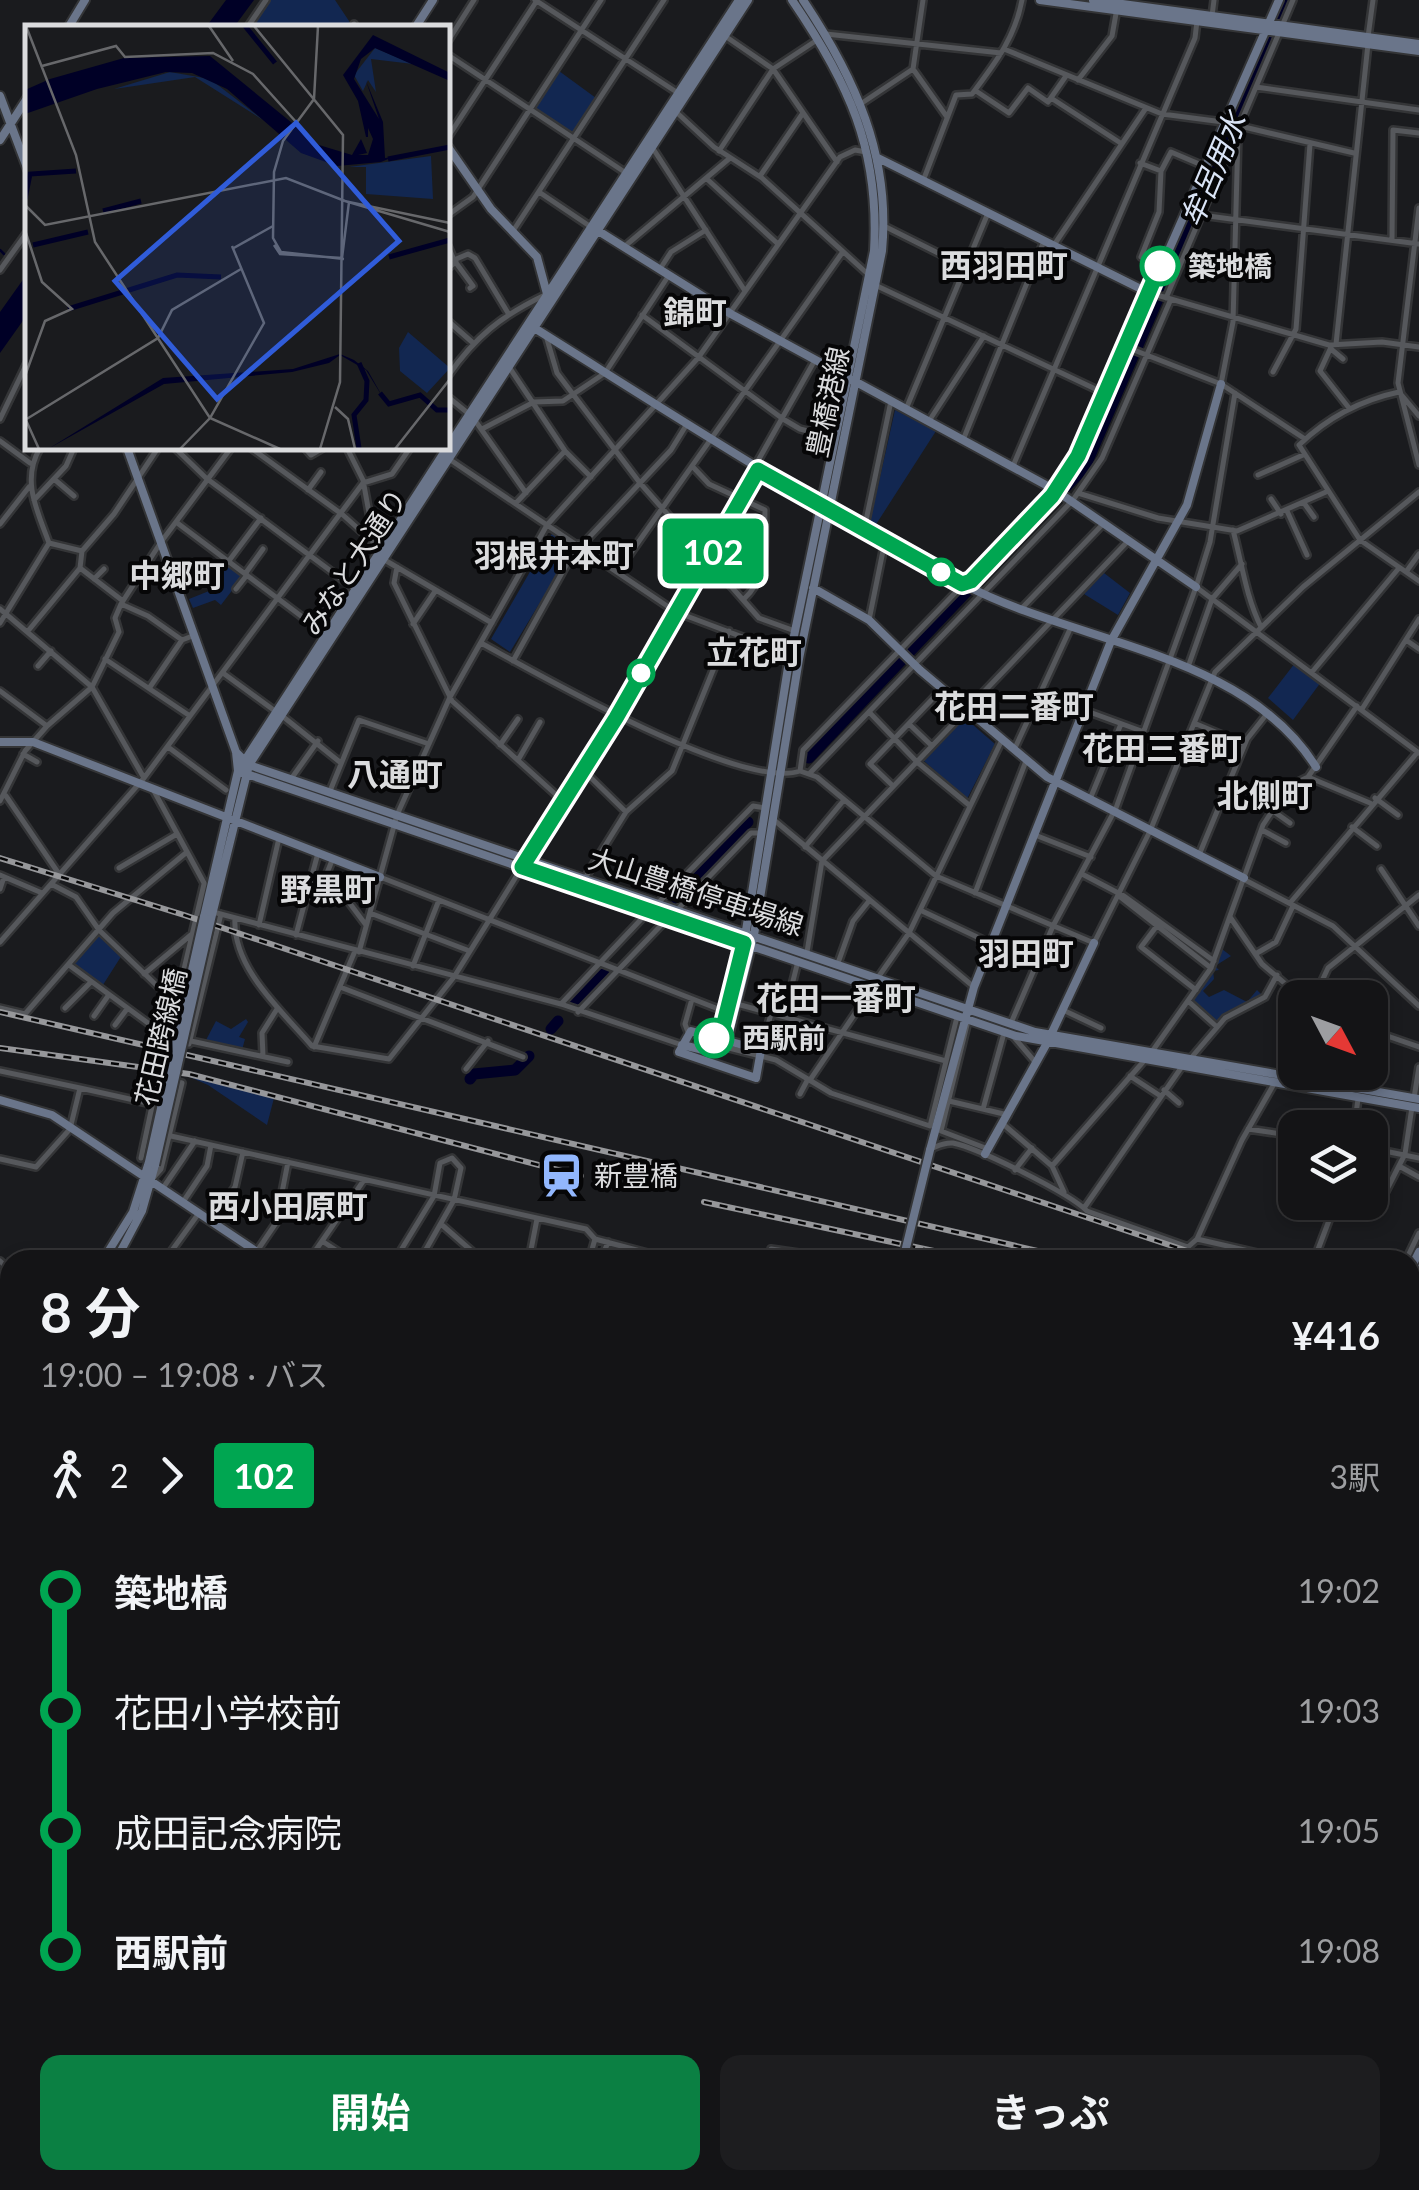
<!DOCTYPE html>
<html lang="ja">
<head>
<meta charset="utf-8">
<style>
  body { margin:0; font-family:Lato,"Noto Sans JP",sans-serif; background:#1d1d1f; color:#f1f3f6; height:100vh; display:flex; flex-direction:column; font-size:38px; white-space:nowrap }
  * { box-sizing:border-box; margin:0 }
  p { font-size:32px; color:#9d9ea1 }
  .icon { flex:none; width:55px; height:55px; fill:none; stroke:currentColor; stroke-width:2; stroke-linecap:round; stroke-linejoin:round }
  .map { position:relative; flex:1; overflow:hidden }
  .sheet { position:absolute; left:0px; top:1250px; width:1420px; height:940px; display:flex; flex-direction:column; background:#141416; border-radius:30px 30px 0 0; box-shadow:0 5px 15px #0003,0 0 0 2px #333335 }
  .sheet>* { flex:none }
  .badge { padding:0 20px; border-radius:8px; font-size:35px; line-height:65px }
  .needle { width:65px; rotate:131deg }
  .buttons { position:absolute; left:1278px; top:980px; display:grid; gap:20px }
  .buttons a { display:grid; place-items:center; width:110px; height:110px; border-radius:20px; background:#141416; box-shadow:0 5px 15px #0003,0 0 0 2px #333335; font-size:50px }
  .map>.badge { position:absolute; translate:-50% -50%; box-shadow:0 0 0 5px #fff }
  .legs { display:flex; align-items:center; gap:15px; height:110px; padding:0 40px; font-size:32px }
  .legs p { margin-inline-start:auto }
  .headline { display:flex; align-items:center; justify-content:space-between; height:170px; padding:0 40px }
  h1 { font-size:55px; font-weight:700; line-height:75px }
  .button { display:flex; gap:20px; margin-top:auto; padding:20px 40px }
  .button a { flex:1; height:115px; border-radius:20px; background:#0b8043; color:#fff; font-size:40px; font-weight:700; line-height:115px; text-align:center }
  .button a+a { background:#1d1d1f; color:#f1f3f6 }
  ul { padding:0 40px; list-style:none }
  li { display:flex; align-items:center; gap:35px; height:120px; font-size:38px }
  li i { display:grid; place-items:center; width:15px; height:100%; margin:0 12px; background:currentColor }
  li i::after { content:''; width:25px; height:25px; margin:-12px; border:8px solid; border-radius:50%; background:#141416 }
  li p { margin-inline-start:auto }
  li:first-child i { background:linear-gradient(#0000 50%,currentColor 0) }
  li:last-child i { background:linear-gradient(currentColor 50%,#0000 0) }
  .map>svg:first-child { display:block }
  .green { fill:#122751 }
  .water { fill:#000026 }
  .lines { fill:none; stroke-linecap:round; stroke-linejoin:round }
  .stream { stroke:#000026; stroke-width:2.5 }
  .river { stroke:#000026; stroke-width:11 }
  .street-casing { stroke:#343537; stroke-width:10 }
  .secondary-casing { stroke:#343537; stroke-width:12 }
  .highway-casing { stroke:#343537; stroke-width:15 }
  .street { stroke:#56585c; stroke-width:5 }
  .secondary { stroke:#6a758a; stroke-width:8 }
  .highway { stroke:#99b9f4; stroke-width:10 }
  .tram { stroke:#96979a; stroke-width:2.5 }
  .rail-casing { stroke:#96979a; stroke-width:6 }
  .rail { stroke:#060607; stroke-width:2.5; stroke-dasharray:8; stroke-linecap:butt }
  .secondary-bridge-casing { stroke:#343537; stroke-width:12; stroke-linecap:butt }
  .secondary-bridge { stroke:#6a758a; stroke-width:8 }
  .line-1-casing { stroke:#fff; stroke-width:22 }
  .line-1 { stroke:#00a651; stroke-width:15 }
  .stop-1-dot { fill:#fff; stroke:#00a651; stroke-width:5 }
  .labels { text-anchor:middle; stroke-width:8; stroke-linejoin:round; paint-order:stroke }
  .stop-label { font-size:28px; font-weight:bold; fill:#dbdcde; stroke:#060607; text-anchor:start }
  .street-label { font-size:28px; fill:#dbdcde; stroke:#060607 }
  .poi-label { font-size:28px; fill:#dbdcde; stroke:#060607; text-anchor:start }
  .water-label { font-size:30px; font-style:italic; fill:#dae4f6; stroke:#060607 }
  .quarter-label { font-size:32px; font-weight:bold; fill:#dbdcde; stroke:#060607 }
  .inset-river { fill:none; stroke:#000026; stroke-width:5 }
  .inset-road { fill:none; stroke:#67686b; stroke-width:2.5 }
  .view { fill:#305cd9; fill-opacity:0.15; stroke:#305cd9; stroke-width:5 }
  .inset-edge { fill:none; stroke:#dbdcde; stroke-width:5 }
</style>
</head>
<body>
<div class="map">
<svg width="1419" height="2190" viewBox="0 0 1419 2190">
  <rect width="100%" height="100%" fill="#1a1b1e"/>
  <path class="green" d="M270,0H335L353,27L251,28Z
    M559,71L596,98L571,135L533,108Z
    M895,410L936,431L875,526L870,522Z
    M553,532L573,548L510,652L491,639Z
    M221,560L243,576L221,605L215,600L193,608L189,599L209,591Z
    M1104,573L1130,593L1118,615L1084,594Z
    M1295,663L1321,682L1293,720L1268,698Z
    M965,718L995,744L967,799L924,761Z
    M99,934L122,955L101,988L73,962Z
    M1222,949L1231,956L1215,966L1219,970L1213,971L1214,979L1203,991L1209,997L1224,990L1247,1002L1257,990L1263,996L1216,1023L1192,999Z
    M246,1019L248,1022L239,1037L245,1039L242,1050L205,1042L216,1021L231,1029Z
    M183,1074L274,1098L267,1125L208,1085Z"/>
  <path class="water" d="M226,0H254L234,27H206Z
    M27,274V315L0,353V312Z
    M1410,2013H1419V2169L1410,2170Z
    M948,2180H1314L1260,2190H924Z"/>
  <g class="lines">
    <path class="stream" d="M0,250L4,254
      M26,270L28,271"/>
    <path class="river" d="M809,758L1085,467L1288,0
      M676,898L748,822
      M575,1002L604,972
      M551,1029L558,1021
      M470,1079L474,1074L515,1070L529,1056"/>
    <defs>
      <path id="street" d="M535,0L678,93
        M1212,16L1214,0
        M354,24L356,28
        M1282,26L1293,0
        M247,28L266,0
        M826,34L1001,53
        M725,36L773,69L837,162
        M1368,37L1373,0
        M448,41L474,0
        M1004,49L1162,114L1223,122L1354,153
        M448,55L629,175
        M913,69L947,117
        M1078,80L1112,36L1117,8
        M1256,87L1419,110
        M976,91L1009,113L1028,88L1048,102L1066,76
        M1051,98L1119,142
        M862,103L913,69L923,0
        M674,110L714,147L762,178L870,276
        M448,137L536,2
        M652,147L745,291
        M719,151L773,69L817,40
        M1140,163L1161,171L1159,212L1141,257L1160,266
        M1161,171L1171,152L1204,166
        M760,176L803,113
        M707,179L778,244
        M923,181L956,95L972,94C995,63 1015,38 1022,0
        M539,192L591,227
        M1419,208L1398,383L1419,465
        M448,215L473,197L601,0
        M1201,215L1419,244
        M884,226L964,266
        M513,231L664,0
        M1392,240L1393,130L1419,133
        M1054,245L1146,108
        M448,246L454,260L468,254L475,258L508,313
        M625,246L730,158
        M454,260L473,286L470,288
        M448,268L456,262
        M660,269L671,252L706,230
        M0,270L28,231
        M875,285L1106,394
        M1150,293L1329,345L1382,342L1419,347
        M1166,298L1279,33
        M642,315L783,419L800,429L835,438
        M448,321L472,342
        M547,339L557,373L640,483L759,618L795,631
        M1336,344L1368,44
        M1332,345L1320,371L1349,408
        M1126,347L1221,384L1305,439
        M1331,349L1343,359
        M509,367L565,451L591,477
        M1273,372L1296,329L1310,144
        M448,376C475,337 501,316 545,295
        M1221,384L1233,322L1238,134
        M448,397L469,414
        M906,409L988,213
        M1419,416L1399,392C1361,400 1327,418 1299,445L1360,540L1419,581
        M0,419L28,361
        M474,419L526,493
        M929,421L984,336
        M482,429L534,402L563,401L605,373L669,275
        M963,440L1044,241
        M0,441L30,463
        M175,448L206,478L355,589
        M251,448L343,515L381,549
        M305,448L311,455L323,448
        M347,448L363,480L374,540
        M449,459L676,612L790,655
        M755,466L815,360
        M1013,466L1195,38L1197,21
        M693,467L709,484L765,510C764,542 769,576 744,599
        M1258,475L1303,455
        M54,479L74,496
        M308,490L321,472
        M1055,490L803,750L800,771L817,777L936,876L1094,943L1150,831L1215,672L1303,587L1419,492
        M1078,493L1158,518L1237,531L1326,492
        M1271,499L1281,514
        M34,500L66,466L74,448
        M516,503L565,451
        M1304,503L1314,517
        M1287,511L1307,555
        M176,522L325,634
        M0,524L29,487
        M864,530L891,401
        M1233,530C1242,564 1246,597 1261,627
        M49,543L82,551L80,568L123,601
        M581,546L671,450L687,424
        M82,551L114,514L158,448
        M383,559L492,623
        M228,562L261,518
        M397,567L394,583L452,701L563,801
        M618,571L842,253
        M1406,572L1419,554
        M245,574L263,549
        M94,579L104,569
        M1196,587L1419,753
        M236,589L247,575
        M1022,608L1103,524
        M0,609L92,687L119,632L115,618L121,604
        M869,620L885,541
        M0,623L49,543C37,510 21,480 40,448
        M413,624L436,590
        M28,631L80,568
        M195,635L182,640L148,616L121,604L161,542L231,448
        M1406,640L1419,649
        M481,643C540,675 741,791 800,771
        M105,659L190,716
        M513,661L578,544
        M38,666L51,651
        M1188,667L1212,599L1242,564
        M1312,672L1399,568
        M223,673L275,711
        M150,687L182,640
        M0,691L47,726L25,751L0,801
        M1362,709L1419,619
        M1084,710L1144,732
        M869,712L917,762L969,805
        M281,715L341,763
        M1194,723L1244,744
        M909,724L932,746
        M47,726L92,687L144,778
        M500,745L518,719
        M168,747L226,790
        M1014,750L1071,627
        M23,754L37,762
        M518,760L540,722
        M584,771L626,812
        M810,773L1073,500L1102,458L1171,299
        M1308,777L1370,803
        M291,779L318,741
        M893,786L870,764L942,689
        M154,791L204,883
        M330,791L359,720L429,744
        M6,796L59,874
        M1375,798L1398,815
        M1090,799L1121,724
        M1273,811L1290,823
        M774,820L974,987
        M1352,827L1377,846
        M1262,830L1286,843
        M1035,835L1091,857
        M805,847L844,800
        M1199,855L1247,739L1266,715
        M333,858L327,873L366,925
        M119,868L177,834
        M1381,869L1419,926
        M1082,874L1124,896L1214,961
        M0,875L42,893
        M380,877L726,1012
        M585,878L626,812L672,771L729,631
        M1245,880L1333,926L1419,1006
        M51,884L76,897L99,930L176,1004
        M0,889L4,877
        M975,893L1026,761
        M1119,896L1211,968
        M659,902L753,806L765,808
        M1290,903L1417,753
        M678,909L751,833H762
        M920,910L992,944
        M213,912L561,1004L682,1045
        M370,913L467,950
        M1230,917L1262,964L1302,998
        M235,918C232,968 282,1011 312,1046L389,1059L454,977L522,867
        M259,925L279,838
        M1156,927L1141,947L1196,990
        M296,935L318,853
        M0,942L144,778L363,483L392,474L410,448
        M359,952L397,815L450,697L547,525L698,358L840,157L855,150L866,152
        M807,952L822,861L1129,540
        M1257,953L1276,942L1293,906
        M838,963L853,921L869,901
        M69,965L167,1037
        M413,966L439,900
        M144,974L192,934
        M879,976L909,933L1002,740
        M340,987L523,1057
        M1314,998L1328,968L1419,895
        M1188,1001L1217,1027
        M561,1004L648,912
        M737,1004L946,1061
        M0,1008L25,1014L113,913L187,852
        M65,1008L90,983
        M1063,1010L1101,1028
        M578,1012L669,917
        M94,1016L108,996
        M784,1017L798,961
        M1011,1023L1053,926L1116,808L1196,587L1210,542L1235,393
        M115,1025L127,1009
        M967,1025L941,1131L988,1149
        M1370,1030L1419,1047
        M688,1032L685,1024L692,999
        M1012,1035L1036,1063
        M168,1037L204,884
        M191,1041L288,1062
        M189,1044L221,914
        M721,1046L776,1060L831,1093L930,1126L957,1017
        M314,1047L355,951
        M761,1050L771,1014
        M1151,1053L1211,968L1263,825L1288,787L1308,777L1357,706
        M263,1056L262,1033L277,1009
        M1191,1058L1225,1018L1265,997L1277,975
        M466,1069L488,1041
        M0,1071L80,1088L70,1129L36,1167L0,1159
        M1130,1076L1159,1095
        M810,1080L873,987
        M80,1088L152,1104
        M1164,1090L1179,1103
        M800,1094L808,1079
        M1414,1098L1419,1067
        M949,1101L1008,1115
        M983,1109L1004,1033
        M1003,1124L1052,1166L1064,1192
        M1354,1128L1358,1099
        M1248,1129L1295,1136
        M171,1136L586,1229L595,1239
        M1370,1148L1419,1158
        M930,1149C938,1146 944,1142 953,1143C978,1148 1069,1193 1087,1211L1188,1247L1197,1239L1242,1140L1295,1047
        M141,1158L158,1078L182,1083L161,1169L153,1178
        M1052,1166L1143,1062
        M1399,1166L1419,1177
        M1015,1170L1032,1148
        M163,1188L195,1141
        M1382,1199L1405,1154L1412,1107
        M183,1202L207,1166L211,1145
        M1084,1208L1181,1068
        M211,1221L235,1187L243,1152
        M441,1224L482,1260
        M1197,1239L1288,1260
        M322,1241L351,1260
        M257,1251L276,1223L288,1162
        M121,1253L132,1260
        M165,1260L199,1213
        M309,1260L364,1180
        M395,1260L434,1196L440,1163L452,1158L461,1168L454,1200L420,1260
        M529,1260L537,1219
        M589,1260L595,1239L674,1260
        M601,1260L608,1242
        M768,1260L771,1249L847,1260
        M897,1260V1259
        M1314,1260L1336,1202
        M1406,1260L1419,1233
        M0,1261L10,1270
        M1419,1288V1292
        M0,1329L10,1338
        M1410,1367L1419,1370
        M1410,1443L1419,1430
        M0,1471L10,1461
        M1410,1487L1419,1496
        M0,1527L10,1517
        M1410,1540L1419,1530
        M1410,1549L1419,1556
        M0,1593L10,1583
        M0,1608L10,1618
        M1410,1643L1419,1632
        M0,1658L10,1647
        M0,1733L10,1721
        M0,1772L10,1754
        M0,1804L10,1815
        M1410,1839L1419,1836
        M1410,1892L1419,1884
        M0,1962L10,1974
        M0,1989L10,1979
        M1410,1999L1419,1998
        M521,2180L531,2190
        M846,2180L853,2190
        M33,2190L44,2180
        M290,2190L310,2180
        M1331,2190L1400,2184"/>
      <path id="secondary" d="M1040,0L1419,51
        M1093,0L1419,44
        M68,28L85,0
        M415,28L433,0
        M0,96L28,170
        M0,140L28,97
        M448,147L491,209L537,257L547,294
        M878,158L1149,293
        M592,227L731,314L1055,490L1196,587
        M528,324C672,414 814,507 965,585C1078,644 1244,652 1316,767
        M448,447L739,0
        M127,448L236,752L238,771
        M1055,490L1086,438L1279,0
        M813,588L869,620L920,670L1047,777L1244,878
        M0,742H33L380,877
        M236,752L249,765L1035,1032L1419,1099
        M238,771L1016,1036L1419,1108
        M526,861L616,718L758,469
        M204,917L238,771L447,448
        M211,919L249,765L748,0
        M691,1031L761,1050L756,1078L679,1052Z
        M720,1039L744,943L790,655L874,251C880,149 848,82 792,0
        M682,1045L708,1051L727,1041L754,935L799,659L882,251C891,156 855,78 803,0
        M0,1100L52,1115L269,1260
        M930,1150L974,987L1111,641L1187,505L1221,384
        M985,1154L1047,1043L1094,943
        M103,1260L133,1212L149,1162
        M116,1260L142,1211L155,1165
        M1410,1270L1419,1252
        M1410,1287L1419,1269
        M0,1367L10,1357
        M0,1381L10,1370
        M0,1387L10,1395
        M1410,1613L1419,1622
        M1410,1757L1419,1752
        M0,1759L10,1770
        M0,1905L10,1895
        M0,2049L10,2061
        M0,2066L10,2077
        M1410,2122L1419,2183
        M0,2168L10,2158
        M99,2180L108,2190
        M295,2180L304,2190
        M1409,2180L1411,2190
        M110,2190L124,2180
        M201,2190L216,2180
        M588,2190L603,2180"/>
      <path id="highway" d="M0,1486L10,1495
        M0,1505L10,1515
        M691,2180L702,2190
        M708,2180L718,2190
        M406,2190L420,2180
        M435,2190L449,2180"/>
    </defs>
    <use href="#street" class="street-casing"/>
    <use href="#secondary" class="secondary-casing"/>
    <use href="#highway" class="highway-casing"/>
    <use href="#street" class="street"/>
    <use href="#secondary" class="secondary"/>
    <use href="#highway" class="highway"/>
    <path class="tram" d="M423,2190L437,2180"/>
    <defs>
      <path id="rail" d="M0,858L184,915L1214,1260
        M0,1012L1077,1260
        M0,1048L189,1074L581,1176
        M704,1202L976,1260
        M964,1255L1009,1260
        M1410,1320L1419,1323
        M1410,1338L1419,1340"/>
    </defs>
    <use href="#rail" class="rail-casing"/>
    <use href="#rail" class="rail"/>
    <defs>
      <path id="secondary-bridge" d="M149,1162L204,917
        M155,1165L211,919
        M903,1260L930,1150"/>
    </defs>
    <use href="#secondary-bridge" class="secondary-bridge-casing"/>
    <use href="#secondary-bridge" class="secondary-bridge"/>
  </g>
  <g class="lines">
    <defs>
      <path id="line-1" d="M714,1038L720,1039L744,943L522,867L616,718L758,470L962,584L971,581L1052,496L1078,456L1160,266"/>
    </defs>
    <use href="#line-1" class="line-1-casing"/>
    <use href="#line-1" class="line-1"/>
  </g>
  <defs>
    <symbol id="station-bare" viewBox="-9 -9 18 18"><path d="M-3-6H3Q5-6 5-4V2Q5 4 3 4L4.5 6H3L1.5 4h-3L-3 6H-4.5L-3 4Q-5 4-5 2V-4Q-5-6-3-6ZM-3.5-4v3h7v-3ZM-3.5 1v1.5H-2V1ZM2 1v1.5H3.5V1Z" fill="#92b7fd" stroke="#060607" stroke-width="2.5" paint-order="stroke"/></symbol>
  </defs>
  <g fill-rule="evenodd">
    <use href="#station-bare" x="530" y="1144" width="63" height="63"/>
  </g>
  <g class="stop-1-dot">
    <circle cx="1160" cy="266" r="18"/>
    <circle cx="941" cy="572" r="12"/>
    <circle cx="641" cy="673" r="12"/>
    <circle cx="714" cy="1038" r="18"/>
  </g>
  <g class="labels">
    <g class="stop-label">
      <text x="1188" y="276">築地橋</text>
      <text x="742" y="1048">西駅前</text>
    </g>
    <g class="street-label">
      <text transform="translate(828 402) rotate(-78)" y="10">豊橋港線</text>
      <text transform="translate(354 562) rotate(-57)" y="10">みなと大通り</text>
      <text transform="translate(696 892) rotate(18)" y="10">大山豊橋停車場線</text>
      <text transform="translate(161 1037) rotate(-77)" y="10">花田跨線橋</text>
    </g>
    <g class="poi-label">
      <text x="594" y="1186">新豊橋</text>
    </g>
    <g class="water-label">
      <text transform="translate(1214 170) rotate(-67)" y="10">牟呂用水</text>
    </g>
    <g class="quarter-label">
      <text x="1004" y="277">西羽田町</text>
      <text x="695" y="324">錦町</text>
      <text x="554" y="567">羽根井本町</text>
      <text x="177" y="587">中郷町</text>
      <text x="754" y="664">立花町</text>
      <text x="1014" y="718">花田二番町</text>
      <text x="1162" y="760">花田三番町</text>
      <text x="395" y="786">八通町</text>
      <text x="1265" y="807">北側町</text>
      <text x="328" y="901">野黒町</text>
      <text x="1026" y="965">羽田町</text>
      <text x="836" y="1010">花田一番町</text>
      <text x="288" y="1218">西小田原町</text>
    </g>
  </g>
  <g transform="translate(25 25)">
    <rect width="425" height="425" fill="#1a1b1e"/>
    <path d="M350,23L388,39L346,34L351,67L343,55L338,66L329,50ZM145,47L185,54L238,95L170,52L89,64ZM406,131L408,174L341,169V142H324ZM383,307L425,343L402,368L375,346L374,323Z" fill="#122751"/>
    <path d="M348,10L425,48V56L350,23L336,34L329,54L354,94L341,56L358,97L360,133L368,132L356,137L312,141L276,128L202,64L167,48L141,47L72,64L0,89V65L25,54L99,33L185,31L294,120L327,130L336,114L342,128L333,130H343L348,114L343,103V112H341L333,76L318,50ZM315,329L329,335L343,346L360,376L341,345L315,330L304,338L267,347L139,359L23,424L138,353L268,344Z" fill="#000026"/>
    <path class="inset-river" d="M220,1L250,38M363,134L425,122M0,174L5,149L51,146M78,186L116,176M8,220L63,207M364,232L425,215M43,284L152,250L196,252M334,338L342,356L341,375L329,390L334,423M355,368L364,379L395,370L412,385H425"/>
    <path class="inset-road" d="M1,1L51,130L70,217L185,393L255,424M184,1L208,36M229,1L318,110L315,357L295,424M293,1L289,74L258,116L249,147L248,213L256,227L319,234M17,41L91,21L100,32L188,28L228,49L272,98M320,176L425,207M0,180L20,200L261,153L320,176M0,205L17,257L47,284L20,296L0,351M249,220L255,229L317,233L324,177L425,198M207,224L248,201M310,382L323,394L330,424M0,393L14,424M0,395L133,313L147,285L216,244M155,424L185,393L239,298L207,221M370,424L425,354"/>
    <path class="view" d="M271,98L374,216L192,374L90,256Z"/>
    <rect width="425" height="425" class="inset-edge"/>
  </g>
</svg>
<div class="buttons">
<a><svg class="needle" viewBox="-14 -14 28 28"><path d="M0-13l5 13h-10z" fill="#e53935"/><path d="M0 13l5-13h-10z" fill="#9d9ea1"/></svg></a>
<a><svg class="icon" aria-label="layers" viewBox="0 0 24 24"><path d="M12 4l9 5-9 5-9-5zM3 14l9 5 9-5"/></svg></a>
</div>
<b class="badge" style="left:713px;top:551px;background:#00a651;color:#fff">102</b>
<section class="sheet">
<div class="headline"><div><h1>8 分</h1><p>19:00 – 19:08 · バス</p></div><b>¥416</b></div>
<div class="legs"><svg class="icon" aria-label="walk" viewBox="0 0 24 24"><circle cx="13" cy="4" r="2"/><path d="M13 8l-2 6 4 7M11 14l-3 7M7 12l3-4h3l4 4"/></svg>2<svg class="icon" aria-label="forward" viewBox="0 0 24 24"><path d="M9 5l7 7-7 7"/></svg><b class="badge" style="background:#00a651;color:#fff">102</b><p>3駅</p></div>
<ul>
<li><i style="color:#00a651"></i><b>築地橋</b><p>19:02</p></li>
<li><i style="color:#00a651"></i><span>花田小学校前</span><p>19:03</p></li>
<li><i style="color:#00a651"></i><span>成田記念病院</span><p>19:05</p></li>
<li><i style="color:#00a651"></i><b>西駅前</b><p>19:08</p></li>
</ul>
<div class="button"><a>開始</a><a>きっぷ</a></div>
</section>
</div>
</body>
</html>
